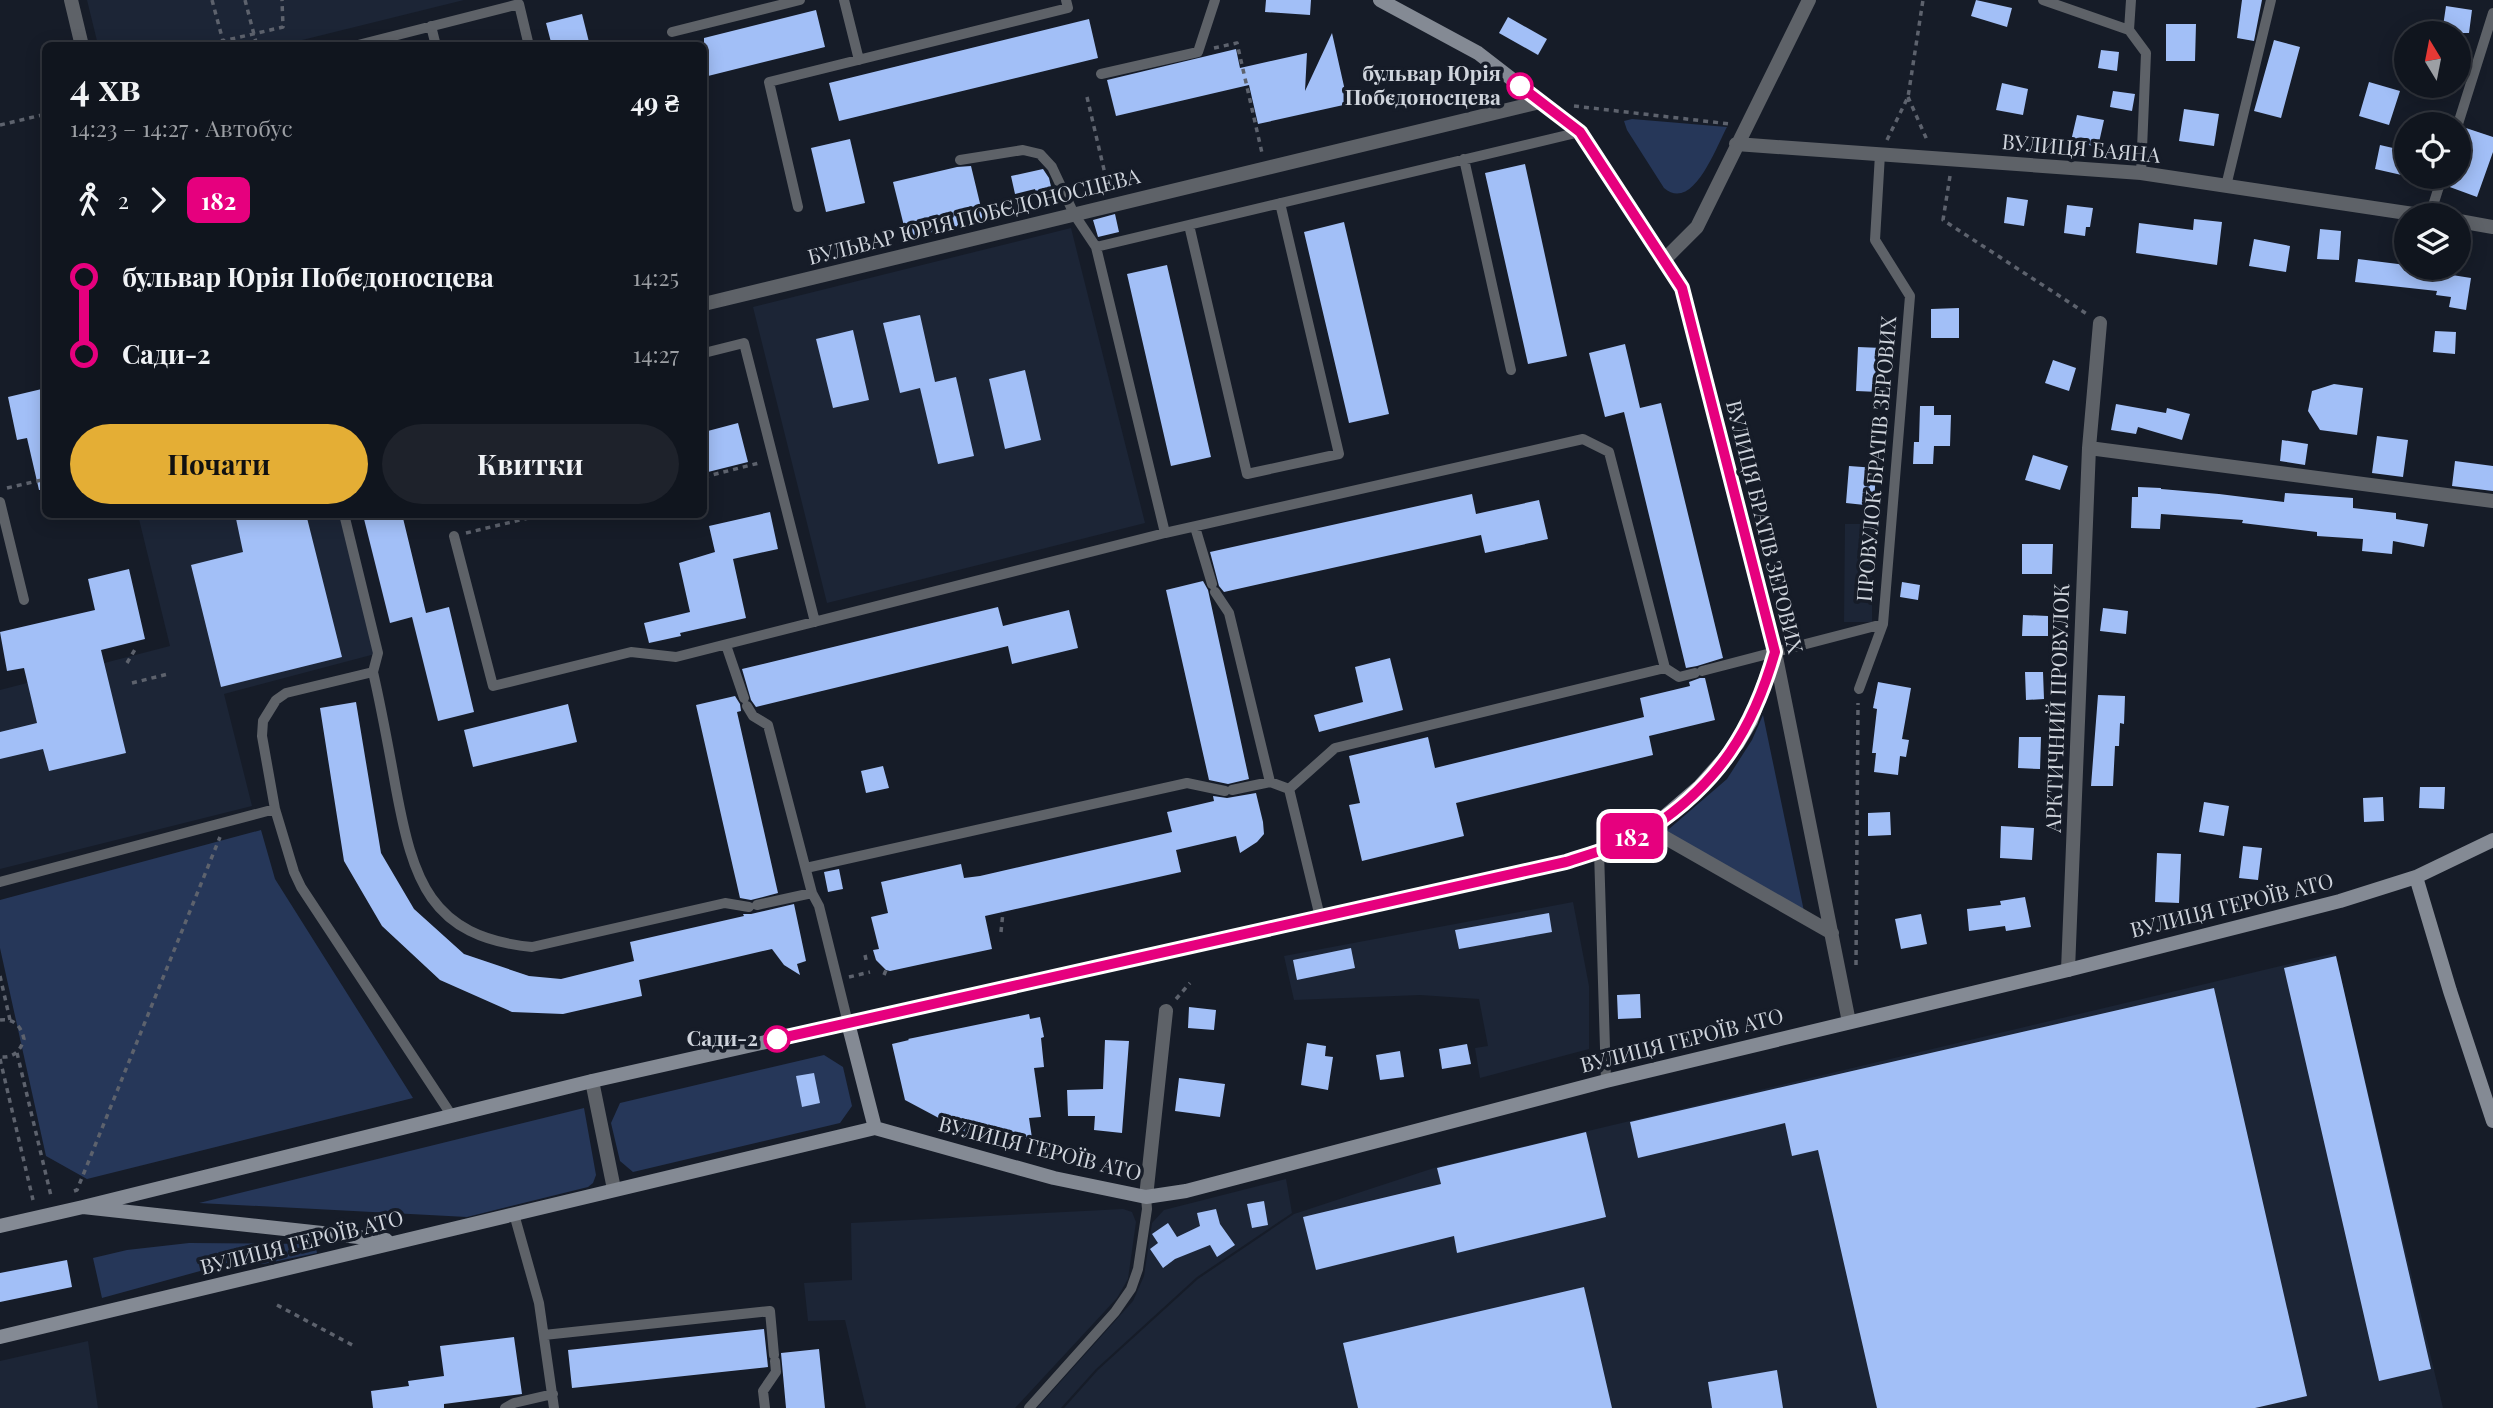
<!DOCTYPE html>
<html lang="uk">
<head>
<meta charset="utf-8">
<style>
  body { margin:0; font-family:"Playfair Display",serif; background:#1e222b; color:#f1f3f6; height:100vh; display:flex; flex-direction:column; font-size:26px; white-space:nowrap }
  * { box-sizing:border-box; margin:0 }
  p { font-size:23px; color:#9c9fa4 }
  .icon { flex:none; width:38px; height:38px; fill:none; stroke:currentColor; stroke-width:2; stroke-linecap:round; stroke-linejoin:round }
  .map { position:relative; flex:1; overflow:hidden }
  .drawer { position:absolute; left:42px; top:42px; width:665px; height:476px; display:flex; flex-direction:column; background:#10151e; border-radius:10px; box-shadow:0 4px 18px #0003,0 0 0 2px #30343c }
  .drawer>* { flex:none }
  .badge { padding:0 14px; border-radius:10px; font-size:24px; line-height:46px }
  .needle { width:46px; rotate:350deg }
  .fabs { position:absolute; left:2394px; top:21px; display:grid; gap:14px }
  .fabs a { display:grid; place-items:center; width:77px; height:77px; border-radius:50%; background:#10151e; box-shadow:0 4px 18px #0003,0 0 0 2px #30343c; font-size:35px }
  .map>.badge { position:absolute; translate:-50% -50%; box-shadow:0 0 0 4px #fff }
  .legs { display:flex; align-items:center; gap:10px; height:77px; padding:0 28px; font-size:23px }
  .legs p { margin-inline-start:auto }
  .summary { display:flex; align-items:center; justify-content:space-between; height:119px; padding:0 28px }
  h1 { font-size:38px; font-weight:700; line-height:52px }
  .cta { display:flex; gap:14px; margin-top:auto; padding:14px 28px }
  .cta a { flex:1; height:80px; border-radius:42px; background:#e4ae35; color:#111; font-size:28px; font-weight:700; line-height:80px; text-align:center }
  .cta a+a { background:#1e222b; color:#f1f3f6 }
  ul { padding:0 28px; list-style:none }
  li { display:flex; align-items:center; gap:24px; height:77px; font-size:26px }
  li i { display:grid; place-items:center; width:10px; height:100%; margin:0 9px; background:currentColor }
  li i::after { content:''; width:18px; height:18px; margin:-9px; border:5px solid; border-radius:50%; background:#10151e }
  li p { margin-inline-start:auto }
  li:first-child i { background:linear-gradient(#0000 50%,currentColor 0) }
  li:last-child i { background:linear-gradient(currentColor 50%,#0000 0) }
  .map>svg:first-child { display:block }
  .built { fill:#1c2536 }
  .green { fill:#263759 }
  .building { fill:#a2bff7 }
  .lines { fill:none; stroke-linecap:round; stroke-linejoin:round }
  .path { stroke:#5d626d; stroke-width:3.5; stroke-dasharray:5 5; stroke-linecap:butt }
  .lane { stroke:#5e6268; stroke-width:10 }
  .street { stroke:#5e6268; stroke-width:14 }
  .secondary { stroke:#848a94; stroke-width:14 }
  .line-1-casing { stroke:#fff; stroke-width:16 }
  .line-1 { stroke:#e6007e; stroke-width:10 }
  .stop-1-dot { fill:#fff; stroke:#e6007e; stroke-width:3.5 }
  .labels { text-anchor:middle; stroke-width:7; stroke-linejoin:round; paint-order:stroke }
  .stop-label { font-size:21px; font-weight:bold; fill:#cfd4dc; stroke:#161c28; text-anchor:end }
  .street-label { font-size:21px; fill:#cfd4dc; stroke:#161c28 }
</style>
</head>
<body>
<div class="map">
<svg width="2493" height="1408" viewBox="0 0 2493 1408">
  <rect width="100%" height="100%" fill="#161c28"/>
  <path class="built" d="M87,0H464L278,46L98,45Z
    M1071,228L1145,523L827,603L753,307Z
    M138,515H342L375,654L224,694L252,806L0,869V690L170,646Z
    M1845,524H1872V622H1844Z
    M1573,902L1589,986V1049L1480,1078L1475,1048L1488,1046L1479,999L1420,995L1294,1000L1284,956Z
    M2335,953L2443,1408H1064L1098,1370L1198,1279L1294,1214L1437,1167Z
    M1286,1179L1292,1213L1197,1277L1096,1369L1061,1408H1037L1133,1301L1144,1276L1152,1223L1164,1210Z
    M1123,1209L1132,1212L1136,1222L1128,1279L1117,1298L1015,1408H866L845,1320L808,1321L804,1283L852,1280L851,1223Z
    M88,1341L98,1408H0V1361Z"/>
  <path class="green" d="M1632,119L1727,127C1716,147 1693,213 1664,188L1627,130L1624,121Z
    M1763,715L1806,921L1662,835L1727,779L1752,740Z
    M261,830L275,879L413,1098L87,1179L46,1156L0,948V900Z
    M824,1055L843,1067L852,1106L840,1123L633,1172L620,1161L611,1123L620,1103Z
    M584,1108L596,1175L593,1183L588,1187L467,1217L199,1203Z
    M189,1243L315,1244L317,1253L263,1264L222,1265L102,1298L93,1258L127,1250Z"/>
  <path class="building" d="M1266,0H1311L1310,15L1265,12Z
    M1976,0L2012,8L2007,27L1971,16Z
    M2242,0H2262L2254,41L2237,38Z
    M2446,6L2472,10L2469,33H2442Z
    M816,10L825,47L704,77V38Z
    M582,14L590,46H552L546,23Z
    M1508,17L1547,39L1538,55L1499,33Z
    M1089,19L1098,58L839,121L829,83Z
    M2166,24H2196L2195,61H2166Z
    M1332,33L1348,104L1258,124L1249,85L1116,116L1107,80L1236,49L1240,68L1307,53L1305,91Z
    M2274,40L2300,47L2281,118L2254,111Z
    M2101,50L2119,52L2117,71L2098,68Z
    M2369,82L2400,91L2389,125L2359,116Z
    M2002,83L2028,89L2023,115L1996,110Z
    M2113,91L2135,94L2132,111L2110,107Z
    M2184,109L2219,114L2214,146L2179,141Z
    M2077,115L2104,120L2098,147L2071,141Z
    M2466,128L2493,137V152L2477,197L2447,186L2449,177H2459V150Z
    M850,139L865,203L826,212L811,148Z
    M2380,145L2406,151V176L2375,169Z
    M1525,164L1567,356L1528,364L1485,173Z
    M971,166L984,220L907,238L893,182L957,167Z
    M1043,169L1049,178L1053,195L1037,198L1035,189L1015,194L1011,176Z
    M2007,197L2028,200L2024,226L2004,223Z
    M2067,205L2093,208L2090,227H2086L2085,236L2064,233Z
    M1115,214L1119,232L1098,237L1093,220Z
    M2194,219L2222,222L2217,265L2136,253L2139,223L2193,230Z
    M1344,222L1389,414L1349,423L1304,232Z
    M2320,229L2341,231L2339,260L2317,259Z
    M2254,239L2290,246L2286,272L2249,266Z
    M2358,259L2406,265V268H2427V271L2471,278L2466,310L2449,307L2451,297L2436,295L2437,291L2355,282Z
    M1167,265L1211,457L1171,466L1127,274Z
    M1959,308V338H1931V309Z
    M920,315L935,382L956,377L974,456L938,464L920,388L900,393L883,323Z
    M853,330L869,400L833,408L816,339Z
    M2435,331L2456,332L2455,354L2433,352Z
    M1625,344L1640,408L1661,403L1723,658L1697,666L1686,668L1624,412L1605,417L1589,353Z
    M1858,347L1882,348L1879,392L1856,391Z
    M2053,360L2076,368L2069,391L2045,383Z
    M1025,370L1041,440L1005,449L989,379Z
    M2334,384L2363,388L2357,435L2320,430L2308,411L2312,391Z
    M46,388V490H39L27,438L17,440L8,397Z
    M2116,404L2166,413L2167,408L2190,414L2182,440L2138,427L2136,434L2111,430Z
    M1920,406H1934V415H1951L1950,446H1934L1933,464H1913L1914,442H1919Z
    M738,423L748,462L704,473V432Z
    M2377,436L2408,440L2403,477L2372,473Z
    M2282,440L2308,444L2305,465L2280,461Z
    M2033,455L2068,466L2060,490L2025,480Z
    M2455,461L2493,466V491L2452,486Z
    M1849,466L1876,468L1874,506L1846,503Z
    M2138,487L2161,488V489L2219,494L2284,502L2285,493L2353,498V508L2396,513V519L2428,524L2424,547L2393,541L2392,554L2362,551L2363,539L2317,536V532L2242,523L2243,520L2161,514L2160,529L2131,528L2132,497H2138Z
    M1472,494L1476,514L1539,500L1548,539L1485,553L1481,535L1224,592L1219,586L1210,552Z
    M770,512L778,549L733,559L746,618L680,633L681,636L649,643L644,623L690,612L679,563L715,552L709,526Z
    M235,514H306L342,657L221,687L191,565L243,552Z
    M381,514H402L426,613L449,607L474,712L438,721L412,617L390,623L364,519Z
    M2022,544H2053L2052,574H2022Z
    M129,569L145,639L101,650L126,753L49,771L43,749L0,759V732L37,723L24,668L7,671L0,632L95,610L88,579Z
    M1203,581L1208,590L1249,779L1228,784L1209,780L1166,590Z
    M1902,582L1920,585L1918,600L1900,597Z
    M998,607L1003,626L1069,610L1078,648L1012,664L1008,646L756,707L751,700L742,669Z
    M2103,608L2128,611L2126,634L2100,631Z
    M2023,615L2048,616V636H2022Z
    M1390,658L1403,710L1319,732L1314,715L1363,702L1355,667Z
    M2025,672H2043L2044,699L2026,700Z
    M1700,678H1705L1715,720L1649,736L1653,755L1456,803L1464,836L1362,861L1349,805L1360,803L1349,756L1428,737L1435,768L1644,717L1640,698L1690,686L1689,682Z
    M1878,682L1911,688L1902,739L1909,740L1906,757L1900,756L1898,775L1874,772L1876,753H1872L1877,709L1873,708Z
    M2098,695L2125,696L2124,724L2120,723L2119,746H2115L2113,786H2091Z
    M735,696L740,704L741,711L737,712L778,893L751,900L740,898L696,705Z
    M356,702L381,853L414,909L464,954L529,976L561,979L634,961L630,942L744,916L743,914H751L794,904L806,961L797,964L800,975L784,965L772,949L639,980L642,996L563,1014L512,1012L440,980L382,926L344,861L320,708Z
    M568,704L577,742L473,767L464,730Z
    M2019,737H2041L2040,769L2018,768Z
    M883,766L889,788L866,793L861,771Z
    M2420,787H2445L2444,809L2419,808Z
    M1256,793L1263,822L1264,834L1257,842L1240,853L1236,836L1176,850L1181,872L985,916L992,949L890,971L886,970L876,960L873,950L879,949L871,917L888,913L881,882L961,864L964,878L980,876L1172,832L1167,812L1214,801L1213,796L1227,798Z
    M2383,797L2384,821L2364,822L2363,798Z
    M2204,802L2229,806L2224,836L2199,832Z
    M1890,812L1891,835L1868,836V813Z
    M2001,826L2034,828L2032,860L2000,858Z
    M2243,846L2262,848L2258,880L2239,878Z
    M2157,853L2181,854L2179,903L2155,902Z
    M839,869L843,889L828,892L824,872Z
    M2025,897L2031,927L2006,931L2005,926L1969,931L1967,909L2001,905L2000,901Z
    M1549,913L1552,932L1459,949L1455,930Z
    M1921,914L1927,944L1901,949L1895,919Z
    M1351,948L1355,968L1297,980L1293,960Z
    M2336,956L2431,1369L2379,1381L2284,968Z
    M2214,988L2307,1396L2255,1408H1877L1818,1150L1792,1156L1785,1123L1638,1158L1630,1122Z
    M1640,994L1641,1018L1618,1019L1617,995Z
    M1189,1007L1216,1010L1214,1030L1188,1028Z
    M1029,1014L1030,1019L1040,1017L1044,1037L1041,1038L1044,1067L1034,1068L1041,1117L1029,1118L1032,1138L1000,1143L965,1132L905,1100L892,1044L909,1040L908,1039Z
    M1105,1040L1129,1041L1122,1133L1094,1130L1095,1116H1068L1067,1090L1103,1089Z
    M1307,1043L1326,1046L1325,1056L1333,1057L1328,1090L1301,1085Z
    M1467,1044L1471,1064L1442,1069L1439,1049Z
    M1400,1051L1404,1077L1380,1080L1376,1055Z
    M814,1073L820,1103L802,1107L796,1076Z
    M1179,1078L1225,1084L1220,1117L1175,1111Z
    M1586,1132L1606,1217L1457,1253L1454,1236L1316,1270L1303,1217L1441,1184L1437,1168Z
    M1264,1201L1268,1225L1252,1228L1247,1204Z
    M1216,1209L1220,1224L1235,1245L1217,1257L1210,1245L1175,1259L1163,1268L1150,1249L1158,1243L1152,1234L1168,1223L1177,1237L1200,1226L1197,1213Z
    M67,1260L72,1287L0,1302V1273Z
    M1584,1287L1612,1408H1358L1343,1343Z
    M764,1329L768,1367L572,1388L568,1350Z
    M514,1337L522,1394L444,1404V1408H373L371,1391L409,1386L408,1381L444,1376L440,1346Z
    M819,1349L825,1408H786L781,1353Z
    M1777,1370L1783,1408H1712L1708,1382Z"/>
  <g class="lines">
    <path class="path" d="M212,0L223,41L283,27L282,0
      M245,0L257,46
      M1214,48L1237,43L1262,153
      M1087,97L1109,191
      M1908,97L1927,140
      M1574,106L1730,124
      M0,125L46,114
      M1887,140L1908,97L1923,0
      M1950,176L1943,220L2087,314
      M704,477L759,463
      M7,488L46,479
      M466,533L545,514
      M127,663L137,646
      M132,683L168,674
      M1001,932L1003,912
      M865,955L867,964
      M1856,965L1858,703
      M884,975L886,970
      M0,976L10,1020
      M849,977L870,972
      M1176,999L1190,983
      M0,1020C14,1018 21,1026 24,1039C20,1052 13,1058 0,1057
      M17,1053L51,1196
      M0,1059L33,1200
      M74,1191L77,1190L220,837
      M277,1305L356,1347"/>
    <path class="lane" d="M844,0L859,60
      M2043,0L2129,30
      M2131,0L2129,30L2146,53L2141,173
      M431,26L436,46
      M672,32L800,0
      M354,46L519,4L529,46
      M1101,74L1198,52L1215,0
      M2458,124L2493,13
      M1464,159L1511,370
      M960,160L1023,150L1040,154L1052,167L1074,214L1096,247L1165,533
      M2226,186L2271,0
      M798,207L769,82L1068,8L1066,0
      M2430,215L2442,177
      M1189,225L1247,474L1339,454L1280,203
      M1096,247L1580,132
      M704,353L744,343L815,622
      M0,502L24,600
      M344,514L378,653L373,672L286,693L276,700L263,721L262,736L275,809L294,872L301,887L452,1116
      M1195,527L1212,584
      M454,536L493,686L631,652L676,657L1165,533L1583,439L1609,452L1665,668L1335,748L1289,789
      M1215,592L1229,613L1270,782
      M726,645L744,698
      M1665,668L1679,677L1695,673
      M1702,671L1883,624
      M373,672C382,711 389,750 396,789C413,879 429,937 532,947L725,903L749,907
      M1859,689L1883,624L1910,296L1875,240L1880,154
      M747,706L753,716L768,725L812,893L819,906L848,1023
      M1289,789L1320,917
      M1232,790L1270,782L1289,789
      M1599,851L1606,1081
      M806,868L1187,783L1225,791
      M0,882L275,809
      M757,905L812,893
      M514,1214L539,1303L554,1408
      M544,1335L770,1311L774,1355
      M505,1408L514,1403L553,1394
      M765,1408L763,1391L776,1372L775,1361
      M1029,1408L1115,1312L1131,1289L1138,1269L1147,1209L1146,1197"/>
    <path class="street" d="M71,0L82,46
      M1736,144L2141,173L2420,215
      M2459,221L2493,227
      M1664,260L1697,227L1809,0
      M704,304L1540,102
      M2089,448L2100,323
      M1775,652L1849,1022
      M1650,829L1832,933
      M2068,970L2089,448L2493,501
      M592,1081L614,1189
      M1146,1197L1166,1011"/>
    <path class="secondary" d="M2416,877L2450,991L2493,1121
      M848,1023L875,1128
      M83,1207L592,1081L1566,862L1599,851L1650,829L1700,786L1738,743L1751,721L1775,652L1682,288L1580,132L1478,53L1380,0
      M0,1226L83,1207L386,1240
      M0,1337L875,1128L1054,1178L1146,1197L1186,1191L1606,1081L2068,970L2340,901L2416,877L2493,840"/>
  </g>
  <g class="lines">
    <defs>
      <path id="line-1" d="M777,1039L1566,862C1594,853 1626,844 1651,828C1719,783 1753,729 1775,652L1682,288L1580,132L1520,86"/>
    </defs>
    <use href="#line-1" class="line-1-casing"/>
    <use href="#line-1" class="line-1"/>
  </g>
  <g class="stop-1-dot">
    <circle cx="1520" cy="86" r="12"/>
    <circle cx="777" cy="1039" r="12"/>
  </g>
  <g class="labels">
    <g class="stop-label">
      <text x="1501" y="81">бульвар Юрія<tspan x="1501" dy="24">Побєдоносцева</tspan></text>
      <text x="758" y="1046">Сади-2</text>
    </g>
    <g class="street-label">
      <text transform="translate(2081 149) rotate(5)" y="7">ВУЛИЦЯ БАЯНА</text>
      <text transform="translate(974 217) rotate(-14)" y="7">БУЛЬВАР ЮРІЯ ПОБЄДОНОСЦЕВА</text>
      <text transform="translate(1877 459) rotate(-85)" y="7">ПРОВУЛОК БРАТІВ ЗЕРОВИХ</text>
      <text transform="translate(1764 527) rotate(76)" y="7">ВУЛИЦЯ БРАТІВ ЗЕРОВИХ</text>
      <text transform="translate(2058 708) rotate(-88)" y="7">АРКТИЧНИЙ ПРОВУЛОК</text>
      <text transform="translate(2232 906) rotate(-14)" y="7">ВУЛИЦЯ ГЕРОЇВ АТО</text>
      <text transform="translate(1682 1041) rotate(-14)" y="7">ВУЛИЦЯ ГЕРОЇВ АТО</text>
      <text transform="translate(1040 1149) rotate(14)" y="7">ВУЛИЦЯ ГЕРОЇВ АТО</text>
      <text transform="translate(302 1243) rotate(-14)" y="7">ВУЛИЦЯ ГЕРОЇВ АТО</text>
    </g>
  </g>
</svg>
<div class="fabs">
<a><svg class="needle" viewBox="-14 -14 28 28"><path d="M0-13l5 13h-10z" fill="#e53935"/><path d="M0 13l5-13h-10z" fill="#9c9fa4"/></svg></a>
<a><svg class="icon" aria-label="locate" viewBox="0 0 24 24"><circle cx="12" cy="12" r="6"/><path d="M12 2v4M12 18v4M2 12h4M18 12h4"/></svg></a>
<a><svg class="icon" aria-label="layers" viewBox="0 0 24 24"><path d="M12 4l9 5-9 5-9-5zM3 14l9 5 9-5"/></svg></a>
</div>
<b class="badge" style="left:1632px;top:836px;background:#e6007e;color:#fff">182</b>
<section class="drawer">
<div class="summary"><div><h1>4 хв</h1><p>14:23 – 14:27 · Автобус</p></div><b>49 ₴</b></div>
<div class="legs"><svg class="icon" aria-label="walk" viewBox="0 0 24 24"><circle cx="13" cy="4" r="2"/><path d="M13 8l-2 6 4 7M11 14l-3 7M7 12l3-4h3l4 4"/></svg>2<svg class="icon" aria-label="forward" viewBox="0 0 24 24"><path d="M9 5l7 7-7 7"/></svg><b class="badge" style="background:#e6007e;color:#fff">182</b></div>
<ul>
<li><i style="color:#e6007e"></i><b>бульвар Юрія Побєдоносцева</b><p>14:25</p></li>
<li><i style="color:#e6007e"></i><b>Сади-2</b><p>14:27</p></li>
</ul>
<div class="cta"><a>Почати</a><a>Квитки</a></div>
</section>
</div>
</body>
</html>
